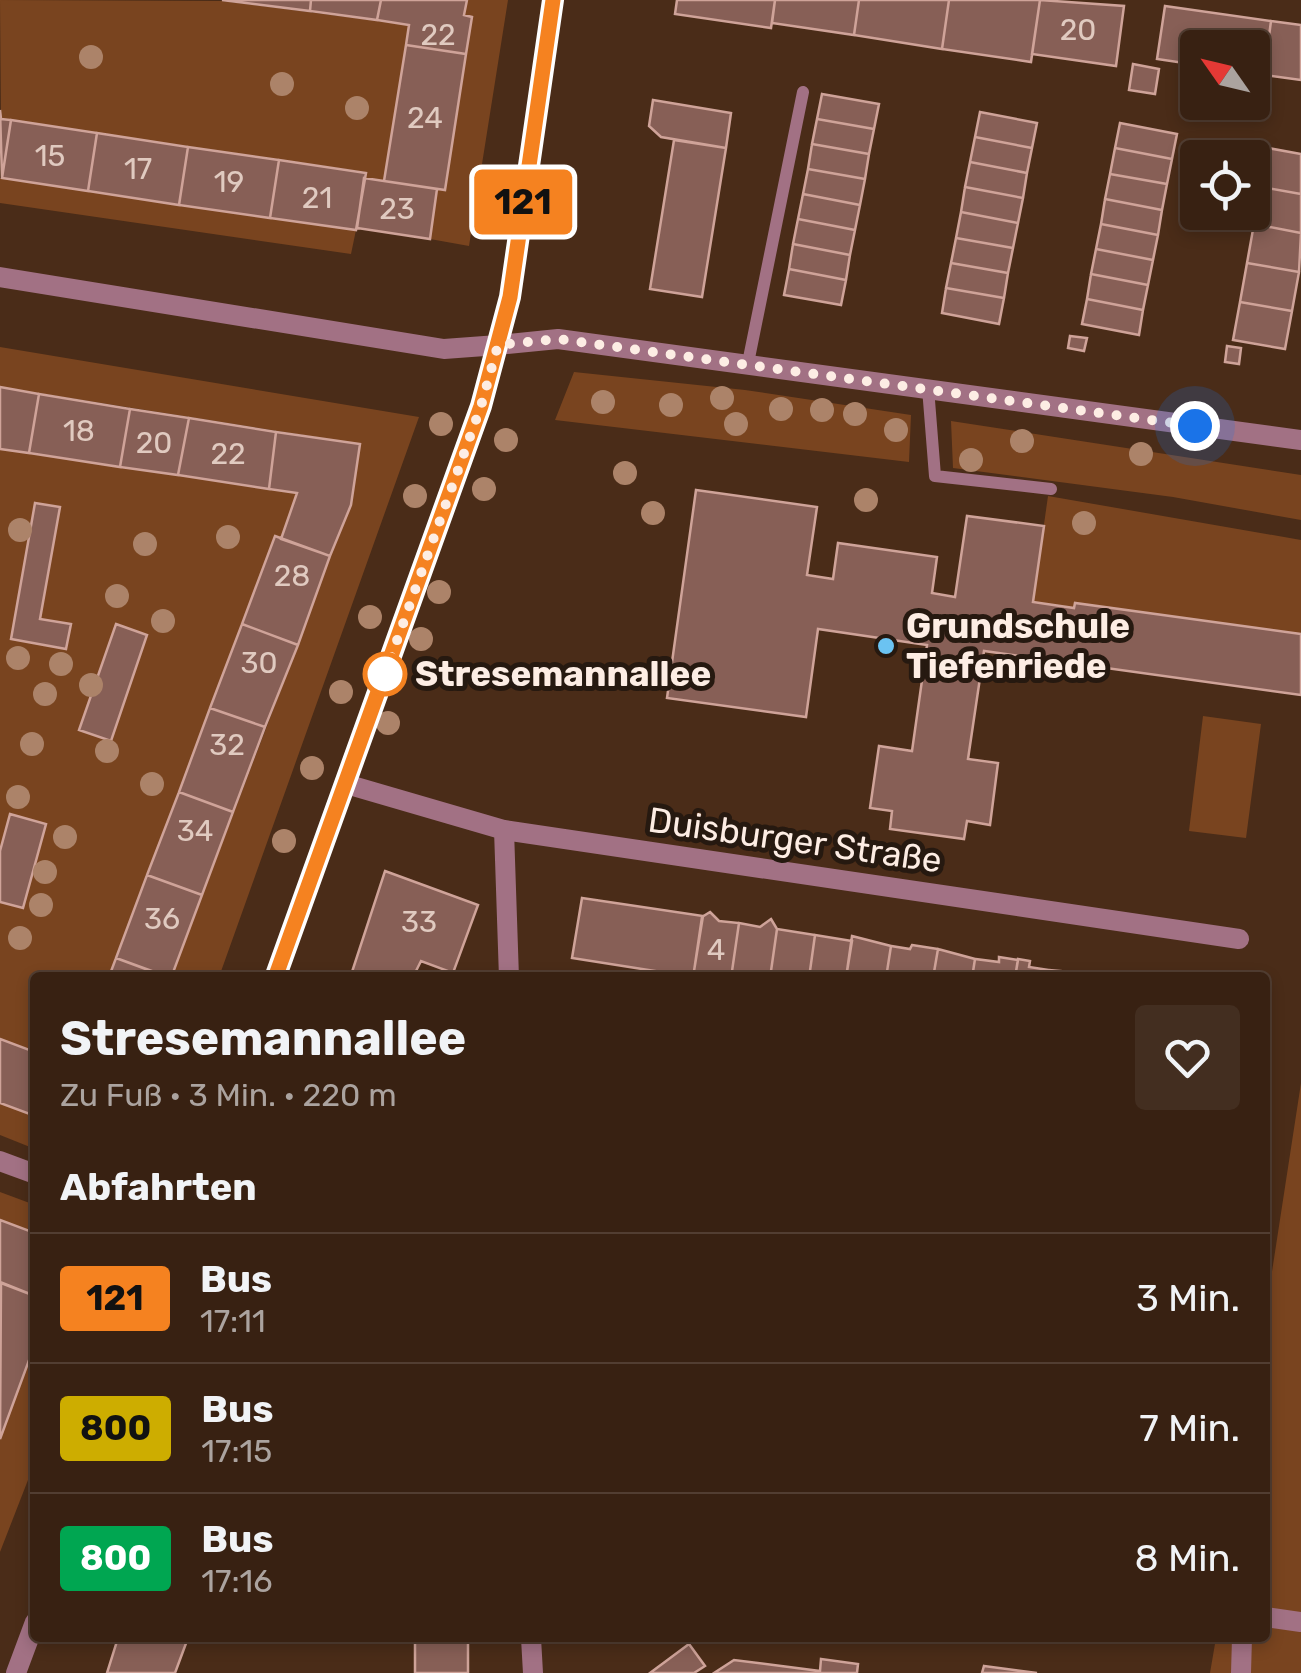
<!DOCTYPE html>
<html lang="de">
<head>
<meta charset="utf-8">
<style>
  body { margin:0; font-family:Rubik,sans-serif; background:#432e20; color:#f1f3f6; height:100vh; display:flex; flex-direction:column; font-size:38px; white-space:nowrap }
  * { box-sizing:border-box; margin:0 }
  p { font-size:32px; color:#aba39f }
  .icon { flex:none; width:55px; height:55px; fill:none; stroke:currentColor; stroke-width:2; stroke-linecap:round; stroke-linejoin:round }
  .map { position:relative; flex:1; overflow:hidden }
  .details { position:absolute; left:30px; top:972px; width:1240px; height:670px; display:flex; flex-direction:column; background:#382112; border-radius:10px; box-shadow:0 5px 15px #0003,0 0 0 2px #523e32 }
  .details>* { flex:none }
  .badge { padding:0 20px; border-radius:8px; font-size:35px; line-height:65px }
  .needle { width:65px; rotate:304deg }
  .tools { position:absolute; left:1180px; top:30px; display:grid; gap:20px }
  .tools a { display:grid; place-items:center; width:90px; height:90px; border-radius:10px; background:#382112; box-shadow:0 5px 15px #0003,0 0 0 2px #523e32; font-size:50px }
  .you { position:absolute; width:50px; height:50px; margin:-25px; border:8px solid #fff; border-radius:50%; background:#1a73e8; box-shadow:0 0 0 15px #1a73e833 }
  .map>.badge { position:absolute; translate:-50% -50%; box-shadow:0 0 0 5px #fff }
  h2 { padding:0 30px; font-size:38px; line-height:90px }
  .round { display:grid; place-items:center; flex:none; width:105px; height:105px; border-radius:10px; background:#432e20 }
  .summary { display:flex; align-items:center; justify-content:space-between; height:170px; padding:0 30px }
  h1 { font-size:48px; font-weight:700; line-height:75px }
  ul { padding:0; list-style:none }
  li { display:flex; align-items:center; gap:30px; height:130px; padding:0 30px; border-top:2px solid #523e32 }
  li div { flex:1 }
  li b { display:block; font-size:38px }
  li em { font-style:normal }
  li .badge { min-width:110px; font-weight:700; text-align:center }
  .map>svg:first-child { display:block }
  .green { fill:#79441f }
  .building { fill:#875f56; stroke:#cfa399; stroke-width:2.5 }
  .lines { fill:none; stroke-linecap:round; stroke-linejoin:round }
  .service { stroke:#a27184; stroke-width:12 }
  .minor { stroke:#a27184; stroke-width:20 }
  .tertiary { stroke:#a27184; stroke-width:20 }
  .tree { fill:#ac8369 }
  .line-casing { stroke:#fff; stroke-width:22 }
  .line { stroke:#f58220; stroke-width:15 }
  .walk { stroke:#fdede4; stroke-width:10; stroke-dasharray:0 18 }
  .poi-dot { fill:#6bc3f2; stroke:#261910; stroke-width:4 }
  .stop-dot { fill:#fff; stroke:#f58220; stroke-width:5 }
  .labels { text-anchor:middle; stroke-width:10; stroke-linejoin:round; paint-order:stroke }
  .number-label { font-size:30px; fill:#e0cac0 }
  .poi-label { font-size:35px; font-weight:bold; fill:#fdede4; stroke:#261910; text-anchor:start }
  .stop-label { font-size:35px; font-weight:bold; fill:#fdede4; stroke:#261910; text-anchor:start }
  .street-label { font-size:35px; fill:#fdede4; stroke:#261910 }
</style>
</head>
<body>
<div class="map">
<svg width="1301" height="1673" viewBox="0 0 1301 1673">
  <rect width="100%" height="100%" fill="#4a2c18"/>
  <path class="green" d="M0,0L222,1L409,25L384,181L364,178L365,172L1,119Z
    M467,0H508L469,246L430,239L437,189L445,190L472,17L464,15Z
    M0,178L356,230L351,254L0,203Z
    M0,347L419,417L219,977H171L298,645L360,444L0,387Z
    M574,372L745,390L911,415L909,462L555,420Z
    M951,421L1301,475V520L1173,497L953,468Z
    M0,449L297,493L281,539L275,537L110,974L117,977L35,978V1052L0,1039Z
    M1048,496L1301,540V634L1075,603L1074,608L1033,602Z
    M1203,716L1261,724L1246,838L1189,831Z
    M1301,1083V1673H1210L1216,1638H1265V1317Z
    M0,1103L35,1116V1149L0,1135Z
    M0,1192L35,1205V1233L0,1220Z
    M35,1344V1462L0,1552V1439Z"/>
  <path class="building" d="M222,0H311L310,11Z
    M311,0H381L377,20L310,11Z
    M381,0H467L464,15L472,17L466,54L406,45L409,25L377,20Z
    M677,0H775L771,28L675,14Z
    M775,0H859L854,35L772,23Z
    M859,0H949L942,49L854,35Z
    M949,0H1040L1031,62L942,49Z
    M1040,0L1124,6L1116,66L1032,54Z
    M1165,6L1271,21L1264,75L1252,73V48H1198V65L1157,59Z
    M1271,21L1301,25V80L1264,75Z
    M406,45L466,54L445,190L384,181Z
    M1133,64L1159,69L1155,94L1129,90Z
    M822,94L879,104L874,129L817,119Z
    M653,100L731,113L726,148L661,137L649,126Z
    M0,110L1,119L11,120L2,178Z
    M980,112L1037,123L1032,148L975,137Z
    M817,119L874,129L869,154L812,144Z
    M11,120L97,133L88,191L2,178Z
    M1120,123L1177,134L1172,159L1115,148Z
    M97,133L188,147L179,205L88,191Z
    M975,137L1032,148L1027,173L970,162Z
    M674,140L726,148L702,297L650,289Z
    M812,144L869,154L865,179L808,169Z
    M188,147L279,160L270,218L179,205Z
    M1115,148L1172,159L1167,184L1110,174Z
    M1268,148L1301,154V194L1261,187Z
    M279,160L366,173L356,230L270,218Z
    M970,162L1027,173L1023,198L965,187Z
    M808,169L865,179L860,205L803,194Z
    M1110,174L1167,184L1162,210L1105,199Z
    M364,178L437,189L430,239L357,228Z
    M965,187L1023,198L1018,223L961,212Z
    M1261,187L1301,194V233L1254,224Z
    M803,194L860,205L855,230L798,219Z
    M1105,199L1162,210L1158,235L1101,224Z
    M961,212L1018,223L1013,248L956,238Z
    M798,219L855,230L850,255L793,244Z
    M1101,224L1158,235L1153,260L1096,249Z
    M1254,224L1301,233L1299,272L1247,263Z
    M956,238L1013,248L1008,273L951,263Z
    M793,244L850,255L846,280L789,269Z
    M1096,249L1153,260L1148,285L1091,274Z
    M951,263L1008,273L1004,298L946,288Z
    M1247,263L1299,272L1292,311L1240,302Z
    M789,269L846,280L841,305L784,295Z
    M1091,274L1148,285L1143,310L1087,299Z
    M946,288L1004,298L999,324L942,313Z
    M1087,299L1143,310L1139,335L1082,324Z
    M1240,302L1292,311L1285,349L1233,340Z
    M1070,336L1087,338L1084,351L1068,348Z
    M1227,346L1241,348L1239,364L1225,362Z
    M0,387L39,394L29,453L0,449Z
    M39,394L130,409L120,467L29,453Z
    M130,409L189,418L178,475L120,467Z
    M189,418L276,432L269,489L178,475Z
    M276,432L360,444L351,505L330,556L281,539L297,493L269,489Z
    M696,490L817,507L807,575L833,579L838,543L937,557L932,593L955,597L967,516L1044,526L1033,602L1074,608L1075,603L1301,634V695L984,651L968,759L998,763L990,825L967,821L964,839L890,829L892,811L870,808L879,746L912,751L927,645L818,629L806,717L667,698Z
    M35,503L60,507L40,619L71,624L66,649L11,639Z
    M275,536L330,556L298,645L242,624Z
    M116,624L147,635L111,741L79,730Z
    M242,624L298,645L265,727L210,708Z
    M210,708L265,727L233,812L179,792Z
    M179,792L233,812L202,895L147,875Z
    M10,814L46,824L23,908L0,902V851Z
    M385,871L478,905L453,973L421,961L415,973L419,978H350Z
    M147,875L202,895L171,978L116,958Z
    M582,898L703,916L693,977L572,958Z
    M710,912L719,921L739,923L731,978H693L702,917Z
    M771,919L777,929L770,978H731L739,923L760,927Z
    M777,929L815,935L809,978H770Z
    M815,935L852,941L846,978H809Z
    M852,936L891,946L886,978H846Z
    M912,945L938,949L933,978H886L891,946L910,949Z
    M938,949L975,959L972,978H933Z
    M999,957L1018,960L1015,978H972L975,959L999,962Z
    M116,958L170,978H117L110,974Z
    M1018,959L1030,961L1029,967L1049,970L1048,978H1015Z
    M1049,970L1081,973V978H1048Z
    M0,1039L35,1052V1116L0,1103Z
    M0,1220L35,1233V1296L0,1282Z
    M1,1283L35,1296V1344L0,1439Z
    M118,1638H188L175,1673H107Z
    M415,1638H468V1673H415Z
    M689,1644L705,1666L694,1673H650Z
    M821,1659L858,1664L857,1673H714L734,1660L820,1671Z
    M984,1666L1037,1673H982Z"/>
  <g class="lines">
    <path class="service" d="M748,363L803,92
      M928,388L935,476L1051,489"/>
    <path class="minor" d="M498,345L558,339L1301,440
      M346,784L504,830L1239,939
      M504,830L509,978
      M0,1161L35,1174
      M1265,1617L1301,1622
      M531,1638L533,1673
      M1241,1673L1242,1638"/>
    <path class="tertiary" d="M0,277L444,349L498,345
      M275,978L481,407L510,297L553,0
      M16,1673L35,1622"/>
  </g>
  <g class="tree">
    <circle cx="91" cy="57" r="12"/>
    <circle cx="282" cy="84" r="12"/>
    <circle cx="357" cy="108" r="12"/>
    <circle cx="722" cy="398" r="12"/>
    <circle cx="603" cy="402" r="12"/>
    <circle cx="671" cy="405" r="12"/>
    <circle cx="781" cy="409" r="12"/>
    <circle cx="822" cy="410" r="12"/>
    <circle cx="855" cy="414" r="12"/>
    <circle cx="441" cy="424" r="12"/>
    <circle cx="736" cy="424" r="12"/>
    <circle cx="896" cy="430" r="12"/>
    <circle cx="506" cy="440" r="12"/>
    <circle cx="1022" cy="441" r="12"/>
    <circle cx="1141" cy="454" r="12"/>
    <circle cx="971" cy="460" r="12"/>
    <circle cx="625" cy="473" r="12"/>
    <circle cx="484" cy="489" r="12"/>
    <circle cx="415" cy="496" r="12"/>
    <circle cx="866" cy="500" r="12"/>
    <circle cx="653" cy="513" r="12"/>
    <circle cx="1084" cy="523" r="12"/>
    <circle cx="20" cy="530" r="12"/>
    <circle cx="228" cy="537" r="12"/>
    <circle cx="145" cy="544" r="12"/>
    <circle cx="439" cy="592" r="12"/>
    <circle cx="117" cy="596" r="12"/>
    <circle cx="370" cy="617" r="12"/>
    <circle cx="163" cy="621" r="12"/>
    <circle cx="421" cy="639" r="12"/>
    <circle cx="18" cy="658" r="12"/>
    <circle cx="61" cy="664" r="12"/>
    <circle cx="91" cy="685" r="12"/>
    <circle cx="341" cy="692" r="12"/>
    <circle cx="45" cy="694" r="12"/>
    <circle cx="388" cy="723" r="12"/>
    <circle cx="32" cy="744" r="12"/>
    <circle cx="107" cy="751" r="12"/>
    <circle cx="312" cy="768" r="12"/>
    <circle cx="152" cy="784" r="12"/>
    <circle cx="18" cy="797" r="12"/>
    <circle cx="65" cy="837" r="12"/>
    <circle cx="284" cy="841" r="12"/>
    <circle cx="45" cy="872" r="12"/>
    <circle cx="41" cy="905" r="12"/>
    <circle cx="20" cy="938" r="12"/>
  </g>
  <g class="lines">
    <defs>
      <path id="line" d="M275,978L481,406L510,297L553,0"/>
    </defs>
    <use href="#line" class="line-casing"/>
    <use href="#line" class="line"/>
    <path class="walk" d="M385,674L481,406L498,345L558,339L1195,426"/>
  </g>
  <circle class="poi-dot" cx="886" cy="646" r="10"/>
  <circle class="stop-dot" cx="385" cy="674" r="20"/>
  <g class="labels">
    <g class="number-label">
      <text x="1078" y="40">20</text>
      <text x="438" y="45">22</text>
      <text x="425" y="128">24</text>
      <text x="50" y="166">15</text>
      <text x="138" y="179">17</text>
      <text x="229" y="192">19</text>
      <text x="317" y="208">21</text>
      <text x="397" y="219">23</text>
      <text x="79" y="441">18</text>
      <text x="154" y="453">20</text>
      <text x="228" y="464">22</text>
      <text x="292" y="586">28</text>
      <text x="259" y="673">30</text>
      <text x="227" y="755">32</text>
      <text x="195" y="841">34</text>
      <text x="162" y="929">36</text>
      <text x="419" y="932">33</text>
      <text x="716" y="960">4</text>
    </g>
    <g class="poi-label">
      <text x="906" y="638">Grundschule<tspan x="906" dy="40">Tiefenriede</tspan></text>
    </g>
    <g class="stop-label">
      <text x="415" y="686">Stresemannallee</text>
    </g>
    <g class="street-label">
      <text transform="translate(795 840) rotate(8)" y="12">Duisburger Straße</text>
    </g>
  </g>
</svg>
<div class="tools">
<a><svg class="needle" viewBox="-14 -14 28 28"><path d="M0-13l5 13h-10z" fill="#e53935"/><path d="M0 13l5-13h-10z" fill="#aba39f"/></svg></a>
<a><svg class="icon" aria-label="locate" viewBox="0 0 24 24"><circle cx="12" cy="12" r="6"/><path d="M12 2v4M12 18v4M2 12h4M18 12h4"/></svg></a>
</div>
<div class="you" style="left:1195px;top:426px"></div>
<b class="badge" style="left:523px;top:202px;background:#f58220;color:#111">121</b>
<section class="details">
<div class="summary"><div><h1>Stresemannallee</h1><p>Zu Fuß · 3 Min. · 220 m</p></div><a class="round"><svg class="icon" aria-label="heart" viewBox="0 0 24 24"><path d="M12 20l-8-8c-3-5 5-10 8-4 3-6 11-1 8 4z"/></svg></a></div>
<h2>Abfahrten</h2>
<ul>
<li><span class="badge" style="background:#f58220;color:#111">121</span><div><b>Bus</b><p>17:11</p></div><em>3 Min.</em></li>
<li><span class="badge" style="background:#cdad00;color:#111">800</span><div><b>Bus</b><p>17:15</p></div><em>7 Min.</em></li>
<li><span class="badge" style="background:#00a651;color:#fff">800</span><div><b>Bus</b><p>17:16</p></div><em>8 Min.</em></li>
</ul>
</section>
</div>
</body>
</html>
